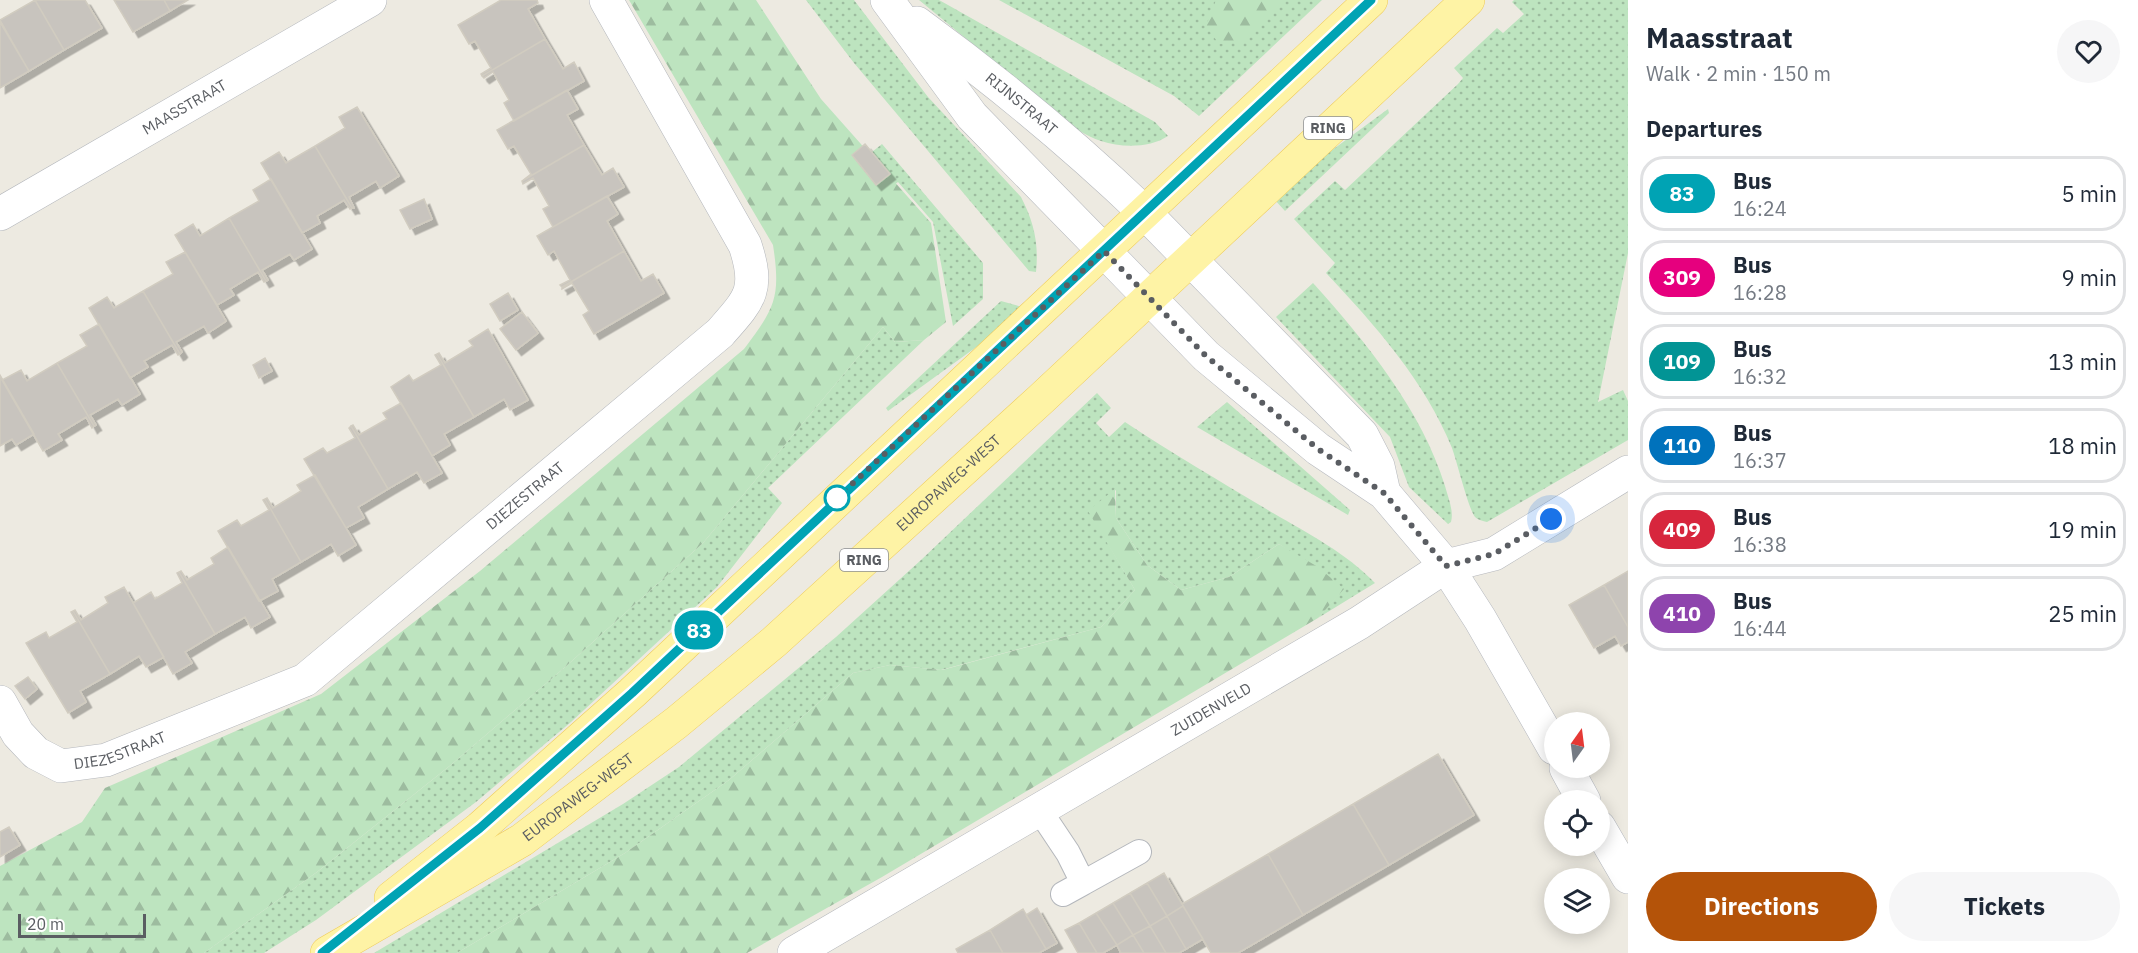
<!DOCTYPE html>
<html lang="en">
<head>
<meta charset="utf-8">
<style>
  body { margin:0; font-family:"IBM Plex Sans",sans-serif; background:#f6f6f7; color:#1f2937; height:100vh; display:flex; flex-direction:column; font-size:22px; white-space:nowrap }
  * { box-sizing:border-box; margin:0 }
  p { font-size:20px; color:#747a83 }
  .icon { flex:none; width:33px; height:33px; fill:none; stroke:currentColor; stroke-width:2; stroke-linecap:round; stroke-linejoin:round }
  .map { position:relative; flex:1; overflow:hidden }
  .drawer { display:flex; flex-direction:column; background:#fff; width:510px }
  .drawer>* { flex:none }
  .badge { padding:0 12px; border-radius:20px; font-size:21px; line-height:39px }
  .needle { width:39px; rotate:14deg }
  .tools { position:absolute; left:1544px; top:712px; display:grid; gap:12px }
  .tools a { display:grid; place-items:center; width:66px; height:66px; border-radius:50%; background:#fff; box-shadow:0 3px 15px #0003; font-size:30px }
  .scale { position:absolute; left:18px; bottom:15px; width:128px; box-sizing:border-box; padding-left:6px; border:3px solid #5a5d62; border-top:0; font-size:16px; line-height:21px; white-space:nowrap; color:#5a5d62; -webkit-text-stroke:4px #fff; paint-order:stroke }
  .you { position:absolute; width:30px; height:30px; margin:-15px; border:4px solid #fff; border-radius:50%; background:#1a73e8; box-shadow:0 0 0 9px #1a73e833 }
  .map>.badge { position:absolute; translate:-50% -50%; box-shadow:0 0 0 3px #fff }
  h2 { padding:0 18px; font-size:22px; line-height:54px }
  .round { display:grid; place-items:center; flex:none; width:63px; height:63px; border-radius:32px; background:#f6f6f7 }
  .headline { display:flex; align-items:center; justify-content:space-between; height:102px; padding:0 18px }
  h1 { font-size:28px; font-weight:700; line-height:45px }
  .button { display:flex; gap:12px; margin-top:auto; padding:12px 18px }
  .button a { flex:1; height:69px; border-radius:36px; background:#b45309; color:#fff; font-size:24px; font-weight:700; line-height:69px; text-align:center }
  .button a+a { background:#f6f6f7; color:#1f2937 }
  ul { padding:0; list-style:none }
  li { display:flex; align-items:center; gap:18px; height:75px; margin:0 12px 9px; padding:0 6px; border:3px solid #e0e1e3; border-radius:24px }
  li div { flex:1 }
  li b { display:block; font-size:22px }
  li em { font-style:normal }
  li .badge { min-width:66px; font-weight:700; text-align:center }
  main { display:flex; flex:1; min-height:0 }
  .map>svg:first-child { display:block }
  .grass { fill:url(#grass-dots) }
  .forest { fill:url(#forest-firs) }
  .building { fill:#c8c4be; stroke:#d1ccc0; stroke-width:1.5; filter:url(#shadow) }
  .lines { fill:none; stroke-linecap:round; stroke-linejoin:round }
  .lane-casing { stroke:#b4b7bc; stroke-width:26 }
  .street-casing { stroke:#b4b7bc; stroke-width:34 }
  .secondary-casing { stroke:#b5b8be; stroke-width:34 }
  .primary-casing { stroke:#efcb58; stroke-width:34 }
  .lane { stroke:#fff; stroke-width:24 }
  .street { stroke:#fff; stroke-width:33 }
  .secondary { stroke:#fff; stroke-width:33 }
  .primary { stroke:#fef3a5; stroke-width:33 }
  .line-casing { stroke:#fff; stroke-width:14 }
  .line { stroke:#00a3b4; stroke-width:9 }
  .walk { stroke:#5a5d62; stroke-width:6; stroke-dasharray:0 10.8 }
  .stop-dot { fill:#fff; stroke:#00a3b4; stroke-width:3 }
  .labels { text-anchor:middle; stroke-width:4.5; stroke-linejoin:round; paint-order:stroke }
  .shield { fill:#fff; stroke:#8c8e91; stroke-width:1.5 }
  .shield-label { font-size:14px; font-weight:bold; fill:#5a5d62 }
  .street-label { font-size:15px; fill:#5a5d62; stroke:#fff }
</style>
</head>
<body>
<main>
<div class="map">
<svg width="1628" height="953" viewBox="0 0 1628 953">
  <defs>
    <pattern id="grass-dots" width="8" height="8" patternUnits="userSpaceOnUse" patternTransform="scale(1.5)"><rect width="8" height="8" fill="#bde4bf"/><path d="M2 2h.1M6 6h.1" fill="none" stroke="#9dbc9f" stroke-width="1.8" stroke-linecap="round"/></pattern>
    <pattern id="forest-firs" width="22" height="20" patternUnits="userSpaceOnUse" patternTransform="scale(1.5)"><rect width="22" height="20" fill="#bde4bf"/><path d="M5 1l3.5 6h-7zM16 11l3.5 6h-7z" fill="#9dbc9f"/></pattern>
    <filter id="shadow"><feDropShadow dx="5.5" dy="5.5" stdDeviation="0" flood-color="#0004"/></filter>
  </defs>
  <rect width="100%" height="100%" fill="#edeae1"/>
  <path class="grass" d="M806,0H854L928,97L1021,197C1034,222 1039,244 1036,272L1029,271L854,63Z
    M919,0H939L948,5L1155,122L1168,136C1150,148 1122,148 1101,141C1071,131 1046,105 1022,85C988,57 953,28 919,0Z
    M999,0H1322L1199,116L1174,96Z
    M1514,0H1628V253L1598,402L1623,390L1628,401V440L1487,522C1483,521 1478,520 1475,517C1469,510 1457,462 1452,448C1425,381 1375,325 1326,273L1335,263L1294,219L1335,181L1345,190L1458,84L1463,78L1454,68L1497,28L1503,33L1524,14L1512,2Z
    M1388,109L1389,113L1285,211L1274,199L1305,170Z
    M882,144L983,263V299L953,326L933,222L898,182L893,186L872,152Z
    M1313,283C1367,343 1422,411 1445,486C1448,497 1454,511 1451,522L1448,524L1409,487L1390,437L1276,317Z
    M1001,301L1022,307L986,340L888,411L886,408Z
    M883,327L895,342L924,340L768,488L782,503L717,587L571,722L476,802L316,920L264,953H204L317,872L452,764L564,668L703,543Z
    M1097,393L1111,408L1096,423L1109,437L1125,422C1173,454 1223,483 1273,513C1309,534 1346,553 1375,583L1318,618L1343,589L1279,544L1229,577L1181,590L1147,565L1116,518V490L1089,511L1135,590L1101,627L941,670L890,665L853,673L729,780L625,853L457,953H374L623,804L679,767L836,637L921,560Z
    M1227,402L1350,510L1348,515L1197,427Z"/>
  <path class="forest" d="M629,0H756L821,99L931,223L946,322L924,340L895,342L883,327L703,543L564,668L452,764L317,872L204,953H0V866L82,822L105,788L321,694L480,571L744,349C775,308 781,297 773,245Z
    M1216,0H1285L1242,42L1219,44L1206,26Z
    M1115,489L1116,518L1147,565L1181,590L1229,577L1279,544L1318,567L1344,589L1318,618L882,877L747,953H457L625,853L729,780L853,673L890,665L942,670L1101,627L1135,590L1088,511Z"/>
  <path class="building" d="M35,0L64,50L29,71L0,20Z
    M35,0H85L102,28L64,50Z
    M114,0H164L170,11L133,32Z
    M164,0H188L170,11Z
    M501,0H537L538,3L528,9L545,39L482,76L481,74L491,68L475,41L469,44L458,25Z
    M0,22L29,71L0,88Z
    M545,39L563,69L574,62L584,81L514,121L504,103L509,100L493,72L484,78L482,76Z
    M567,90L578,109L567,115L584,145L522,181L531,174L514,146L508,149L497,130Z
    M357,107L399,176L380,188L376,181L349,197L354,208H352L315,146L345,128L339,117Z
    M865,144L890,174L876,185L852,155Z
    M584,145L602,175L613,168L624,187L553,227L543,209L549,206L533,178L523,184L522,181Z
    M315,146L352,208L350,209L344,200L317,216L320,223L302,233L261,163L279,152L286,163Z
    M271,179L312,249L294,260L290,254L262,270L268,280L266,281L229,218L259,201L253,190Z
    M607,196L618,214L607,221L624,251L562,287L560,285L570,280L554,251L548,255L537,236Z
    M424,199L432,219L410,229L400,210Z
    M229,218L266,281L264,282L258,272L230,289L234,295L217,305L175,235L193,224L200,236Z
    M624,251L641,281L653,274L664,293L594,334L583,315L589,311L572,283L562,289V287Z
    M185,252L226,321L208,333L204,326L176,342L182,352L180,354L143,291L173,274L166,262Z
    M143,291L180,354L178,355L172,345L144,361L148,367L130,378L89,308L107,297L114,308Z
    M508,293L518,310L500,321L490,304Z
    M522,312L538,333L516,350L500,329Z
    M99,324L140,394L122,405L118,399L90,415L96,425L94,426L57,363L87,346L80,335Z
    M488,329L528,400L510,410L504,399L474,417L437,354L439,353L445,363L473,346L469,341Z
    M437,354L474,417L444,434L450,445L432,456L391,387L409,375L413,381L441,365L435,355Z
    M265,358L272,371L259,378L253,365Z
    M57,363L94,426L92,428L86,417L58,434L62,440L43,451L2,380L21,370L27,381Z
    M0,375L34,434L16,445L12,439L0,446Z
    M401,403L442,473L424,483L417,472L388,489L351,426L353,425L359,435L387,419L383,413Z
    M351,426L388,489L358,507L364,518L346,528L304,459L323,448L327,453L355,438L349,428Z
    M315,475L356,545L338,556L331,544L301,562L265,499L267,498L273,508L301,491L297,485Z
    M265,499L301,562L272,579L278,591L259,601L218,531L237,520L241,526L269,510L263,500Z
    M228,547L270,617L251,628L245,617L215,634L179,572L181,571L187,580L214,564L211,558Z
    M1628,571V627L1604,585Z
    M179,572L215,634L185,652L192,663L173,674L133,603L151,592L155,599L182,583L177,573Z
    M1604,585L1628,627V642L1621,646L1615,636L1594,648L1569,605Z
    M124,587L164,657L146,667L139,656L110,674L73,611L75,610L81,620L108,603L105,597Z
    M73,611L110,674L80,691L86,702L68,713L26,643L46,632L49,638L77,622L71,612Z
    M28,677L37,689L25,699L15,686Z
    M1438,754L1474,815L1389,865L1353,804Z
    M1353,804L1389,865L1303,915L1268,854Z
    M9,827L20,845L0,857V832Z
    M1268,854L1303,915L1238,953H1211L1182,904Z
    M1164,873L1183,906L1167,916L1147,883Z
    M1147,883L1167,916L1150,926L1130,893Z
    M1130,893L1150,926L1133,935L1113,903Z
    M1113,903L1133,935L1117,945L1096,913Z
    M1183,906L1203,939L1186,949L1167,916Z
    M1037,908L1057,943L1046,949L1026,915Z
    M1023,909L1046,949L1039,953H1003L990,930Z
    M1096,913L1117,945L1103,953H1097L1079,923Z
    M1167,916L1186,949L1179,953H1166L1150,926Z
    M1079,923L1097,953H1078L1065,930Z
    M1150,926L1166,953H1144L1133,935Z
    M990,930L1003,953H958L956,949Z
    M1133,935L1144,953H1121L1117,945Z"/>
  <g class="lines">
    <defs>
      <path id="lane" d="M1040,811L1068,853L1083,883L1139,852
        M1063,894L1083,883"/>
      <g id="street">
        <path d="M887,0L972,116L1104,251"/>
        <path id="s1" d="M917,23C998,82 1073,144 1145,213"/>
        <path id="s2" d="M0,214L370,0"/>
        <path id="s3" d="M0,702L18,734L36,753L61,766L106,760L305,680L720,333C750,299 760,290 745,245L606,0"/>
        <path id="s4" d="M794,953L1359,623L1446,566L1494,554L1628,472"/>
      </g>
      <path id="secondary" d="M1145,213L1362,435L1378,466L1384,493
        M1104,251L1206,356L1318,449L1384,493L1446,566L1480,619L1554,748
        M1566,768L1584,801
        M1599,827L1628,877"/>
      <g id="primary">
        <path d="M391,898L480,828L632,693L1371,0"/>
        <path id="s5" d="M327,953L522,840L676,723L774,642L1040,400L1468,0"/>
      </g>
    </defs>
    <use href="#lane" class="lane-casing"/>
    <use href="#street" class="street-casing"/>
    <use href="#secondary" class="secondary-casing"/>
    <use href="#primary" class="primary-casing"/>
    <use href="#lane" class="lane"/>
    <use href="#street" class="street"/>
    <use href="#secondary" class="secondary"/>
    <use href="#primary" class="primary"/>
  </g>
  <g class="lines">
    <defs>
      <path id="line" d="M322,953L480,828L632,693L1371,0"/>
    </defs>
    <use href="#line" class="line-casing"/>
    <use href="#line" class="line"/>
    <path class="walk" d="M837,498L1104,251L1206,356L1318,449L1384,493L1446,566L1494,554L1551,519"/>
  </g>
  <circle class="stop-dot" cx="837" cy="498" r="12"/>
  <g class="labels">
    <g class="shield">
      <rect x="1304" y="117" width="48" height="22" rx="4.5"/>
      <rect x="840" y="549" width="48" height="22" rx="4.5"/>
    </g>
    <g class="shield-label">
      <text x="1328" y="133">RING</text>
      <text x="864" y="565">RING</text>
    </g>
    <g class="street-label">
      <text dy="5" stroke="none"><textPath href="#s1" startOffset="132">RIJNSTRAAT</textPath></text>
      <text dy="5" stroke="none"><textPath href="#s2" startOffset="213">MAASSTRAAT</textPath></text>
      <text dy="5" stroke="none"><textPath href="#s5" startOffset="782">EUROPAWEG-WEST</textPath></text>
      <text dy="5" stroke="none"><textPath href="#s3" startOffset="638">DIEZESTRAAT</textPath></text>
      <text dy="5" stroke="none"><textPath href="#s4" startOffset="483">ZUIDENVELD</textPath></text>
      <text dy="5" stroke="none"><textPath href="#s3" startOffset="152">DIEZESTRAAT</textPath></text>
      <text dy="5" stroke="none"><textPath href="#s5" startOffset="296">EUROPAWEG-WEST</textPath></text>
    </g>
  </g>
</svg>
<div class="tools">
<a><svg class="needle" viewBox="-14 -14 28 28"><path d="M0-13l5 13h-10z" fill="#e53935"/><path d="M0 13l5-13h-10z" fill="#747a83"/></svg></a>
<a><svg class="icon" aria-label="locate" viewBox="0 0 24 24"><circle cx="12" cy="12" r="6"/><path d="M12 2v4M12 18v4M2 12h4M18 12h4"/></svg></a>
<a><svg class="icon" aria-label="layers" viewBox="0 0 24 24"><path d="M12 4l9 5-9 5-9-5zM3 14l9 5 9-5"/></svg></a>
</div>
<div class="scale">20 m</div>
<div class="you" style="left:1551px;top:519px"></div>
<b class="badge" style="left:699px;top:630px;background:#00a3b4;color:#fff">83</b>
</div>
<section class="drawer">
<div class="headline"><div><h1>Maasstraat</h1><p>Walk · 2 min · 150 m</p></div><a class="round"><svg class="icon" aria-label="heart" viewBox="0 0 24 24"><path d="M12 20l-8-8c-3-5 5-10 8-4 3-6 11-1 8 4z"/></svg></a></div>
<h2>Departures</h2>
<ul>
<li><span class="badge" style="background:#00a3b4;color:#fff">83</span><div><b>Bus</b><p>16:24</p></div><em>5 min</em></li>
<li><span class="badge" style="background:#e6007e;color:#fff">309</span><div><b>Bus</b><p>16:28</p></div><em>9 min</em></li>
<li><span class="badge" style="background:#029495;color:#fff">109</span><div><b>Bus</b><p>16:32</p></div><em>13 min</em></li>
<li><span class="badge" style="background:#0072bc;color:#fff">110</span><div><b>Bus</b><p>16:37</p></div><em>18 min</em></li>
<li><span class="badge" style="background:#d7263d;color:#fff">409</span><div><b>Bus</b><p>16:38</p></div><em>19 min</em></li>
<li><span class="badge" style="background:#8e44ad;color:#fff">410</span><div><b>Bus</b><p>16:44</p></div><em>25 min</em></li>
</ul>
<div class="button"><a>Directions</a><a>Tickets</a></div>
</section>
</main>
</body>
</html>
